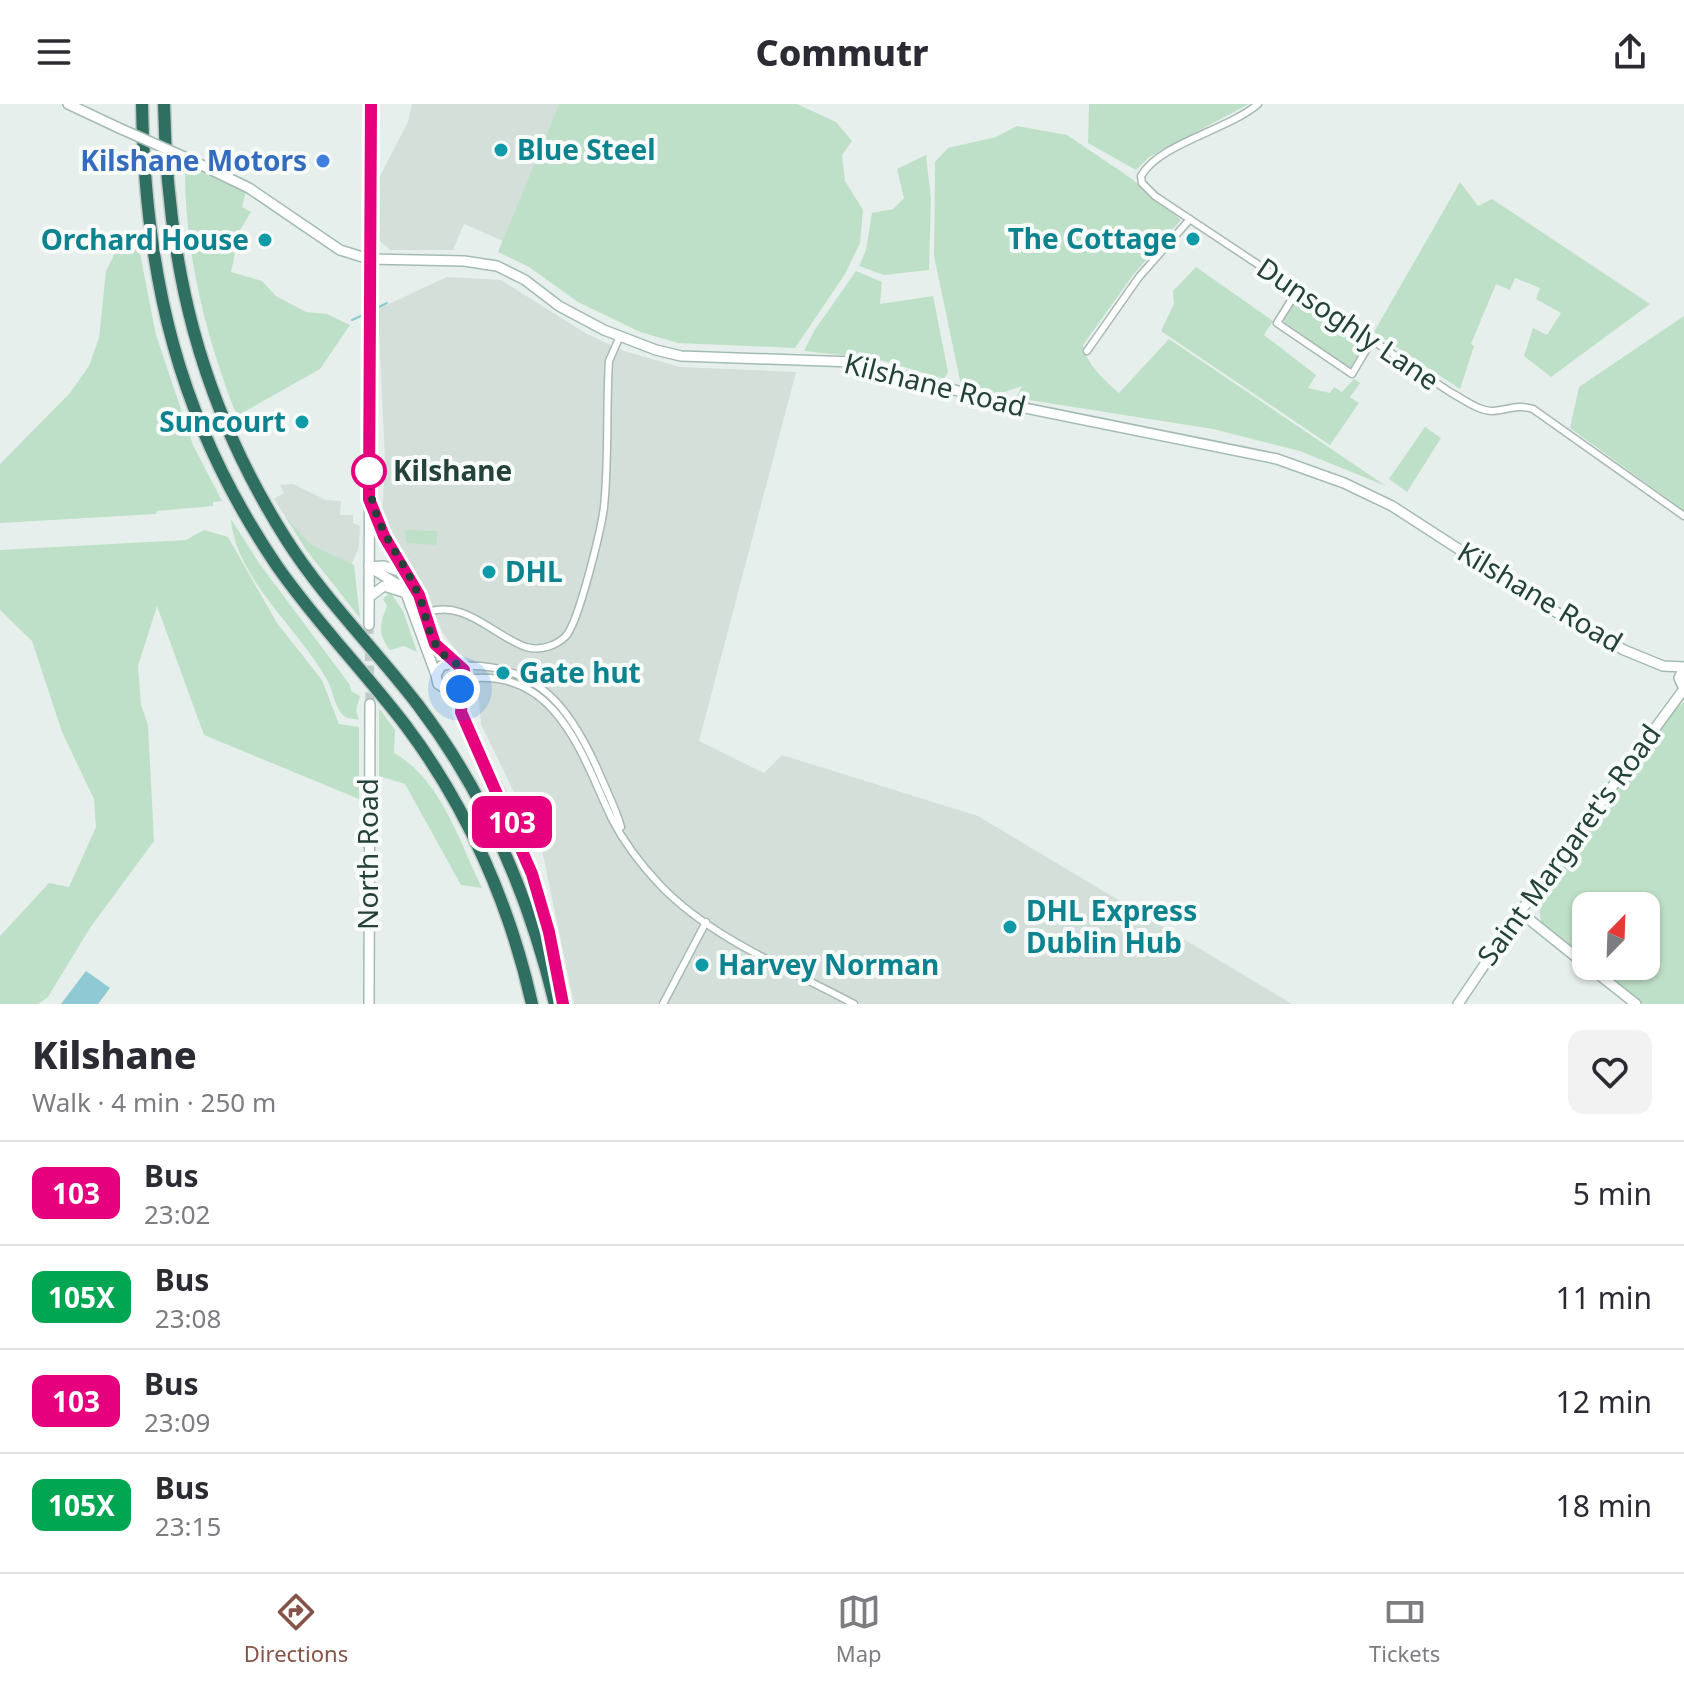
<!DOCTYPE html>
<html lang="en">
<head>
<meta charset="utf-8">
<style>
  body { margin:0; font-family:"Noto Sans",sans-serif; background:#f2f2f3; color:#2b2b33; height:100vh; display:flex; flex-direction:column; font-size:30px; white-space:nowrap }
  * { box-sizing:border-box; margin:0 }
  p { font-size:26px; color:#7c7c81 }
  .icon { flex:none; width:44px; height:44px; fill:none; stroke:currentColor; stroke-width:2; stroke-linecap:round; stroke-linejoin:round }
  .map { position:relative; height:900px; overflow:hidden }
  .sheet { display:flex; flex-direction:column; background:#fff; flex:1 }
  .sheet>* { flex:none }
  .badge { padding:0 16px; border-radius:12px; font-size:28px; line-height:52px }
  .needle { width:52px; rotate:23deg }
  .tools { position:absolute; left:1572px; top:788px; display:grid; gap:16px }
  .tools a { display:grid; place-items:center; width:88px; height:88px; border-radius:16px; background:#fff; box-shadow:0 2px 6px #0004; font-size:40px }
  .you { position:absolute; width:40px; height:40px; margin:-20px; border:6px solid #fff; border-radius:50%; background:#1a73e8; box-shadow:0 0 0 12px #1a73e833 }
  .map>.badge { position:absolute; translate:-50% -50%; box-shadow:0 0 0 4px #fff }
  .round { display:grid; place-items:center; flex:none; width:84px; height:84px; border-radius:16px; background:#f2f2f3 }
  .overview { display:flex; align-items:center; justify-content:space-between; height:136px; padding:0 32px }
  h1 { font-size:38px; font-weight:800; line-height:60px }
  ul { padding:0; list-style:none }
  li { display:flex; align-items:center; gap:24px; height:104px; padding:0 32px; border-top:2px solid #e1e1e2 }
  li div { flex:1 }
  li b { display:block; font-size:30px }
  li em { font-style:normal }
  li .badge { min-width:88px; font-weight:700; text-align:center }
  header { display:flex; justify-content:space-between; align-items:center; height:104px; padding:0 32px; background:#fff; font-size:36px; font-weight:800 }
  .tab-bar { display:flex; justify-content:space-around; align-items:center; height:112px; border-top:2px solid #e1e1e2; background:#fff; font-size:22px; color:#7c7c81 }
  .tab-bar a { display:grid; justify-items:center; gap:4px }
  .tab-bar .current { color:#855347 }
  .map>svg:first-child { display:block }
  .built { fill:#d4dfda }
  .green { fill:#bfe0c8 }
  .water { fill:#8ec9d4 }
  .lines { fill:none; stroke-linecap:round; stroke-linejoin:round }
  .stream { stroke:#8ec9d4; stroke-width:2 }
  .secondary-tunnel { stroke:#bfccc8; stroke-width:9; stroke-dasharray:9 4.5; stroke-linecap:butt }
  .street-casing { stroke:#a8b8b2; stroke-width:9 }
  .secondary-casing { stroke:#a4bbb3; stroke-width:12 }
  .highway-casing { stroke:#c2cac8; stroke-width:15 }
  .street { stroke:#fff; stroke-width:6 }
  .secondary { stroke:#fff; stroke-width:9 }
  .highway { stroke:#2f6f62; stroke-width:12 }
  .secondary-bridge-casing { stroke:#a4bbb3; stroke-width:12; stroke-linecap:butt }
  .secondary-bridge { stroke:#fff; stroke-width:9 }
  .line-casing { stroke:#fff; stroke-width:18 }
  .line { stroke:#e6007e; stroke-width:12 }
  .walk { stroke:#24423a; stroke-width:8; stroke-dasharray:0 14.4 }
  .culture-dot { fill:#0f9aa8; stroke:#f7fbf9; stroke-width:3 }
  .shop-dot { fill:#3f7fe0; stroke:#f7fbf9; stroke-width:3 }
  .stop-dot { fill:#fff; stroke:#e6007e; stroke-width:4 }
  .labels { text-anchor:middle; stroke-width:8; stroke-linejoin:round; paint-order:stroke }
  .culture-label { font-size:28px; font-weight:bold; fill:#0d838f; stroke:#f7fbf9; text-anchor:start }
  .shop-label { font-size:28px; font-weight:bold; fill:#366cbe; stroke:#f7fbf9; text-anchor:end }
  .street-label { font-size:28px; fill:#24423a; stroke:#f7fbf9 }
  .stop-label { font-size:28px; font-weight:bold; fill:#24423a; stroke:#f7fbf9; text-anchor:start }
</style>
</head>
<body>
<header><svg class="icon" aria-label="menu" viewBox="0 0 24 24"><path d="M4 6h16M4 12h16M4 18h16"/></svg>Commutr<svg class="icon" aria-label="share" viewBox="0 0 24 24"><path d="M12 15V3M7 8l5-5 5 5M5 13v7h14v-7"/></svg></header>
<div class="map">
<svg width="1684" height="900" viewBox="0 0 1684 900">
  <rect width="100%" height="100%" fill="#e6efeb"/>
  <path class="built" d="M412,0H559L503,137L464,120L453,146H390L380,137V72L408,18Z
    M447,173L501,176L587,230L624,247L680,263L796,268L699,637L764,669L782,651L978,712L1292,900H574L542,746L481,620L477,574L442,528L427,487L396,443L382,410L385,357L378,205Z
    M293,380L326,396L341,397L340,411H353V419L360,422L359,443L351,462L307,447L274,395L284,389L280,381Z"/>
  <path class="green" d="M559,0H797L836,18L852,37L842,51L845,77L863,106L860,139L845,170L795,244L678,239L640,228L578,198L529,163L498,148Z
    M1089,0H1249L1149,53L1136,66L1088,39Z
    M1017,22L1067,31L1132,75L1181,116L1133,171L1083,241C1088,263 1103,274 1119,289L1169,235L1386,382L1300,347L1213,325L1016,294L1022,282L998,290L961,281L934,152L935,58L948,44L996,33Z
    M926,51L931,95L929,166L884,171L859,162L866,146L872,109L893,105L904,94L897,65Z
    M185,59L246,88L242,103L251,108L228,146L235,149L231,168L262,177L276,192L306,208L327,210L350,221L320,265L237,312C205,232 184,146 185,59Z
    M1460,78L1478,102L1492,95L1650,200L1551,273L1524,252L1533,224L1547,231L1561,209L1536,195L1540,184L1515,174L1510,186L1496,180L1471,240L1474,242L1460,285L1374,228Z
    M125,129H136L156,231L193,341L222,397L213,398V402L157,407L156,410L0,419V360L70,289L89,262L99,234L106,167Z
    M1196,163L1273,217L1264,231L1316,271L1308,284L1330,289L1334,283L1342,288L1354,275L1360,279L1350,293L1359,299L1330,341L1161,227L1174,200L1173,187Z
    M856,167L882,178L880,200L933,192L948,268L944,275L877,255L804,247L814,227Z
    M1298,189L1369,237L1351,266L1286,223L1283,212Z
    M1684,212V407L1570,324L1579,283Z
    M1425,323L1441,334L1407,388L1389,375Z
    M285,412L310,440L354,461L360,514L307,447Z
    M231,415L259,459L350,581L351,587L360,592L356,607L359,616C352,614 346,615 342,610C334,601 333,586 327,576C301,527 235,474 231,415Z
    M204,426L228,433L277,519L322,576L339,620L359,623V695L204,631L157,502L138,562L141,601L148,621L154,737L90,824L48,893L38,900H0V832L49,779L69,783L96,723L94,695L62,628L32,537L0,506V446L186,436Z
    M405,426L437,427V441L406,439Z
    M390,488L403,507L417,548L404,542L390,546C377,529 380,520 387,502L383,495Z
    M1684,598V900H1643L1594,862H1646V802H1586V856L1541,818L1538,796L1672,608Z
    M379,604L395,626L394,649C440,674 460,739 482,784L461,781L405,680L379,672Z"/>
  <path class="water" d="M86,867L110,884L98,900H61Z"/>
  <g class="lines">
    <path class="stream" d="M375,205L387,199
      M352,216L365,210"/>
    <path class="secondary-tunnel" d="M369,521L370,600"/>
    <defs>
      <path id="street" d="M1258,0C1228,26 1160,39 1141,72L1142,79L1155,92L1450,288C1463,295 1478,307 1493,307C1508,306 1518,300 1533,305L1684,412
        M1297,187L1277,219L1352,270L1372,236
        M1087,247L1139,173L1190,115
        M425,509C465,494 493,532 526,543C540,547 556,542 566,532C579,517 601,426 604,403C609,355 606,305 609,257L620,232
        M461,562C538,558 572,606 600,671C607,688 616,705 621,723
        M465,575C556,562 581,649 611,713C623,737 643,763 661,782C712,835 791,866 854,900
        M663,900L706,818"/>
      <path id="secondary" d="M68,0L119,24
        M189,55L249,84L340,146L369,155L464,157L497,162L525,176L559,202L604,226L656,246L681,252L854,258L1005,300L1277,355L1344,379L1392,402L1556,508L1624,546L1663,562L1684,563L1679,574L1684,585
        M370,398L384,432L419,491L436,542L464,566L463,581L451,588L438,580L436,571L441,562L453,559
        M369,463L404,484L436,571
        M369,463L384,462L404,469
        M369,493L384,482L403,488
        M369,521L371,0
        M1520,808L1586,861
        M1588,862L1636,900
        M369,900L370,600
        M1458,900L1520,808L1684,585"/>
      <path id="highway" d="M142,0C145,174 178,316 277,462C316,518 364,567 406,622C467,703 510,801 532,900
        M164,0C167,161 199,297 286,435C324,495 375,545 418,601C485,689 529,792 555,900
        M463,581L461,598L465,620L506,704L532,770L549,828L563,900"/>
    </defs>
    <use href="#street" class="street-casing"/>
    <use href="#secondary" class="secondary-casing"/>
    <use href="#highway" class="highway-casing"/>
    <use href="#street" class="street"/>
    <use href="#secondary" class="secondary"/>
    <use href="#highway" class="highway"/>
    <defs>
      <path id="secondary-bridge" d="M119,24L189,55"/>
    </defs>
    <use href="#secondary-bridge" class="secondary-bridge-casing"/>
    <use href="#secondary-bridge" class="secondary-bridge"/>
  </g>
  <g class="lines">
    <defs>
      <path id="line" d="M371,0L369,395L384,432L419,491L435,540L464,566L461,608L532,770L549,828L563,900"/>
    </defs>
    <use href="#line" class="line-casing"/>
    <use href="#line" class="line"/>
    <path class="walk" d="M369,367C369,422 399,445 419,492C426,508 427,529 438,544C446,557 463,558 465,575L460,585"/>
  </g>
  <g class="culture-dot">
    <circle cx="501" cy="46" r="8"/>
    <circle cx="1193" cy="135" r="8"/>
    <circle cx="265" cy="136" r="8"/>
    <circle cx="302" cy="318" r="8"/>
    <circle cx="489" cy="468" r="8"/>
    <circle cx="503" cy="569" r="8"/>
    <circle cx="1010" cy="823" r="8"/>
    <circle cx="702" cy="861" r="8"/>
  </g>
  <circle class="shop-dot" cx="323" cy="57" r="8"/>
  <circle class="stop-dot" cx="369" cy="367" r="16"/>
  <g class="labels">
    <g class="culture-label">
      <text x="517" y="56">Blue Steel</text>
      <text x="1177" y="145" text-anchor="end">The Cottage</text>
      <text x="249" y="146" text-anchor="end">Orchard House</text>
      <text x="286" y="328" text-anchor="end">Suncourt</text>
      <text x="505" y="478">DHL</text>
      <text x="519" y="579">Gate hut</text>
      <text x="1026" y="817">DHL Express<tspan x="1026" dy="32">Dublin Hub</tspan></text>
      <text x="718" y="871">Harvey Norman</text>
    </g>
    <g class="shop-label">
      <text x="307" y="67">Kilshane Motors</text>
    </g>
    <g class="street-label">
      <text transform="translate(1348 220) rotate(34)" y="10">Dunsoghly Lane</text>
      <text transform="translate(935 281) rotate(14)" y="10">Kilshane Road</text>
      <text transform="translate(1540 493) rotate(31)" y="10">Kilshane Road</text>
      <text transform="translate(1569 741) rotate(-54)" y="10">Saint Margaret's Road</text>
      <text transform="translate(368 750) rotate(-90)" y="10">North Road</text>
    </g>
    <g class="stop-label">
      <text x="393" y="377">Kilshane</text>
    </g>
  </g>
</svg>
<div class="tools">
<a><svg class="needle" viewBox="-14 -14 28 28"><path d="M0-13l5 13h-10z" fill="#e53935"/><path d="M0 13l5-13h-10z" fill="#7c7c81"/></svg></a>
</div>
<div class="you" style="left:460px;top:585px"></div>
<b class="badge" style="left:512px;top:718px;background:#e6007e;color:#fff">103</b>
</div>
<section class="sheet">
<div class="overview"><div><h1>Kilshane</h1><p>Walk · 4 min · 250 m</p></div><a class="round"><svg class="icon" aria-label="heart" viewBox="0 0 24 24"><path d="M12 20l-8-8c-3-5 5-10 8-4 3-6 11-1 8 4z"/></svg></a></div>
<ul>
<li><span class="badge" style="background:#e6007e;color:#fff">103</span><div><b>Bus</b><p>23:02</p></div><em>5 min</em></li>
<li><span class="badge" style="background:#00a651;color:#fff">105X</span><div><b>Bus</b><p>23:08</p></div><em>11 min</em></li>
<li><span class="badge" style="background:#e6007e;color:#fff">103</span><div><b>Bus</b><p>23:09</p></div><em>12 min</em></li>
<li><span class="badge" style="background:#00a651;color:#fff">105X</span><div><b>Bus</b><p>23:15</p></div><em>18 min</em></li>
</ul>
</section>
<nav class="tab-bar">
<a class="current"><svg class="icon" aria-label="directions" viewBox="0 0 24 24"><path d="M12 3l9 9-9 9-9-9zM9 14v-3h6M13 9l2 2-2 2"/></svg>Directions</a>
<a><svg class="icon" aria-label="map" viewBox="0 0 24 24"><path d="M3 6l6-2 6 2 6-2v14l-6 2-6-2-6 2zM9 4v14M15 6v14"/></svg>Map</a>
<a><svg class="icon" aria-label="tickets" viewBox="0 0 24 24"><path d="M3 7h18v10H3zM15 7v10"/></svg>Tickets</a>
</nav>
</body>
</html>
